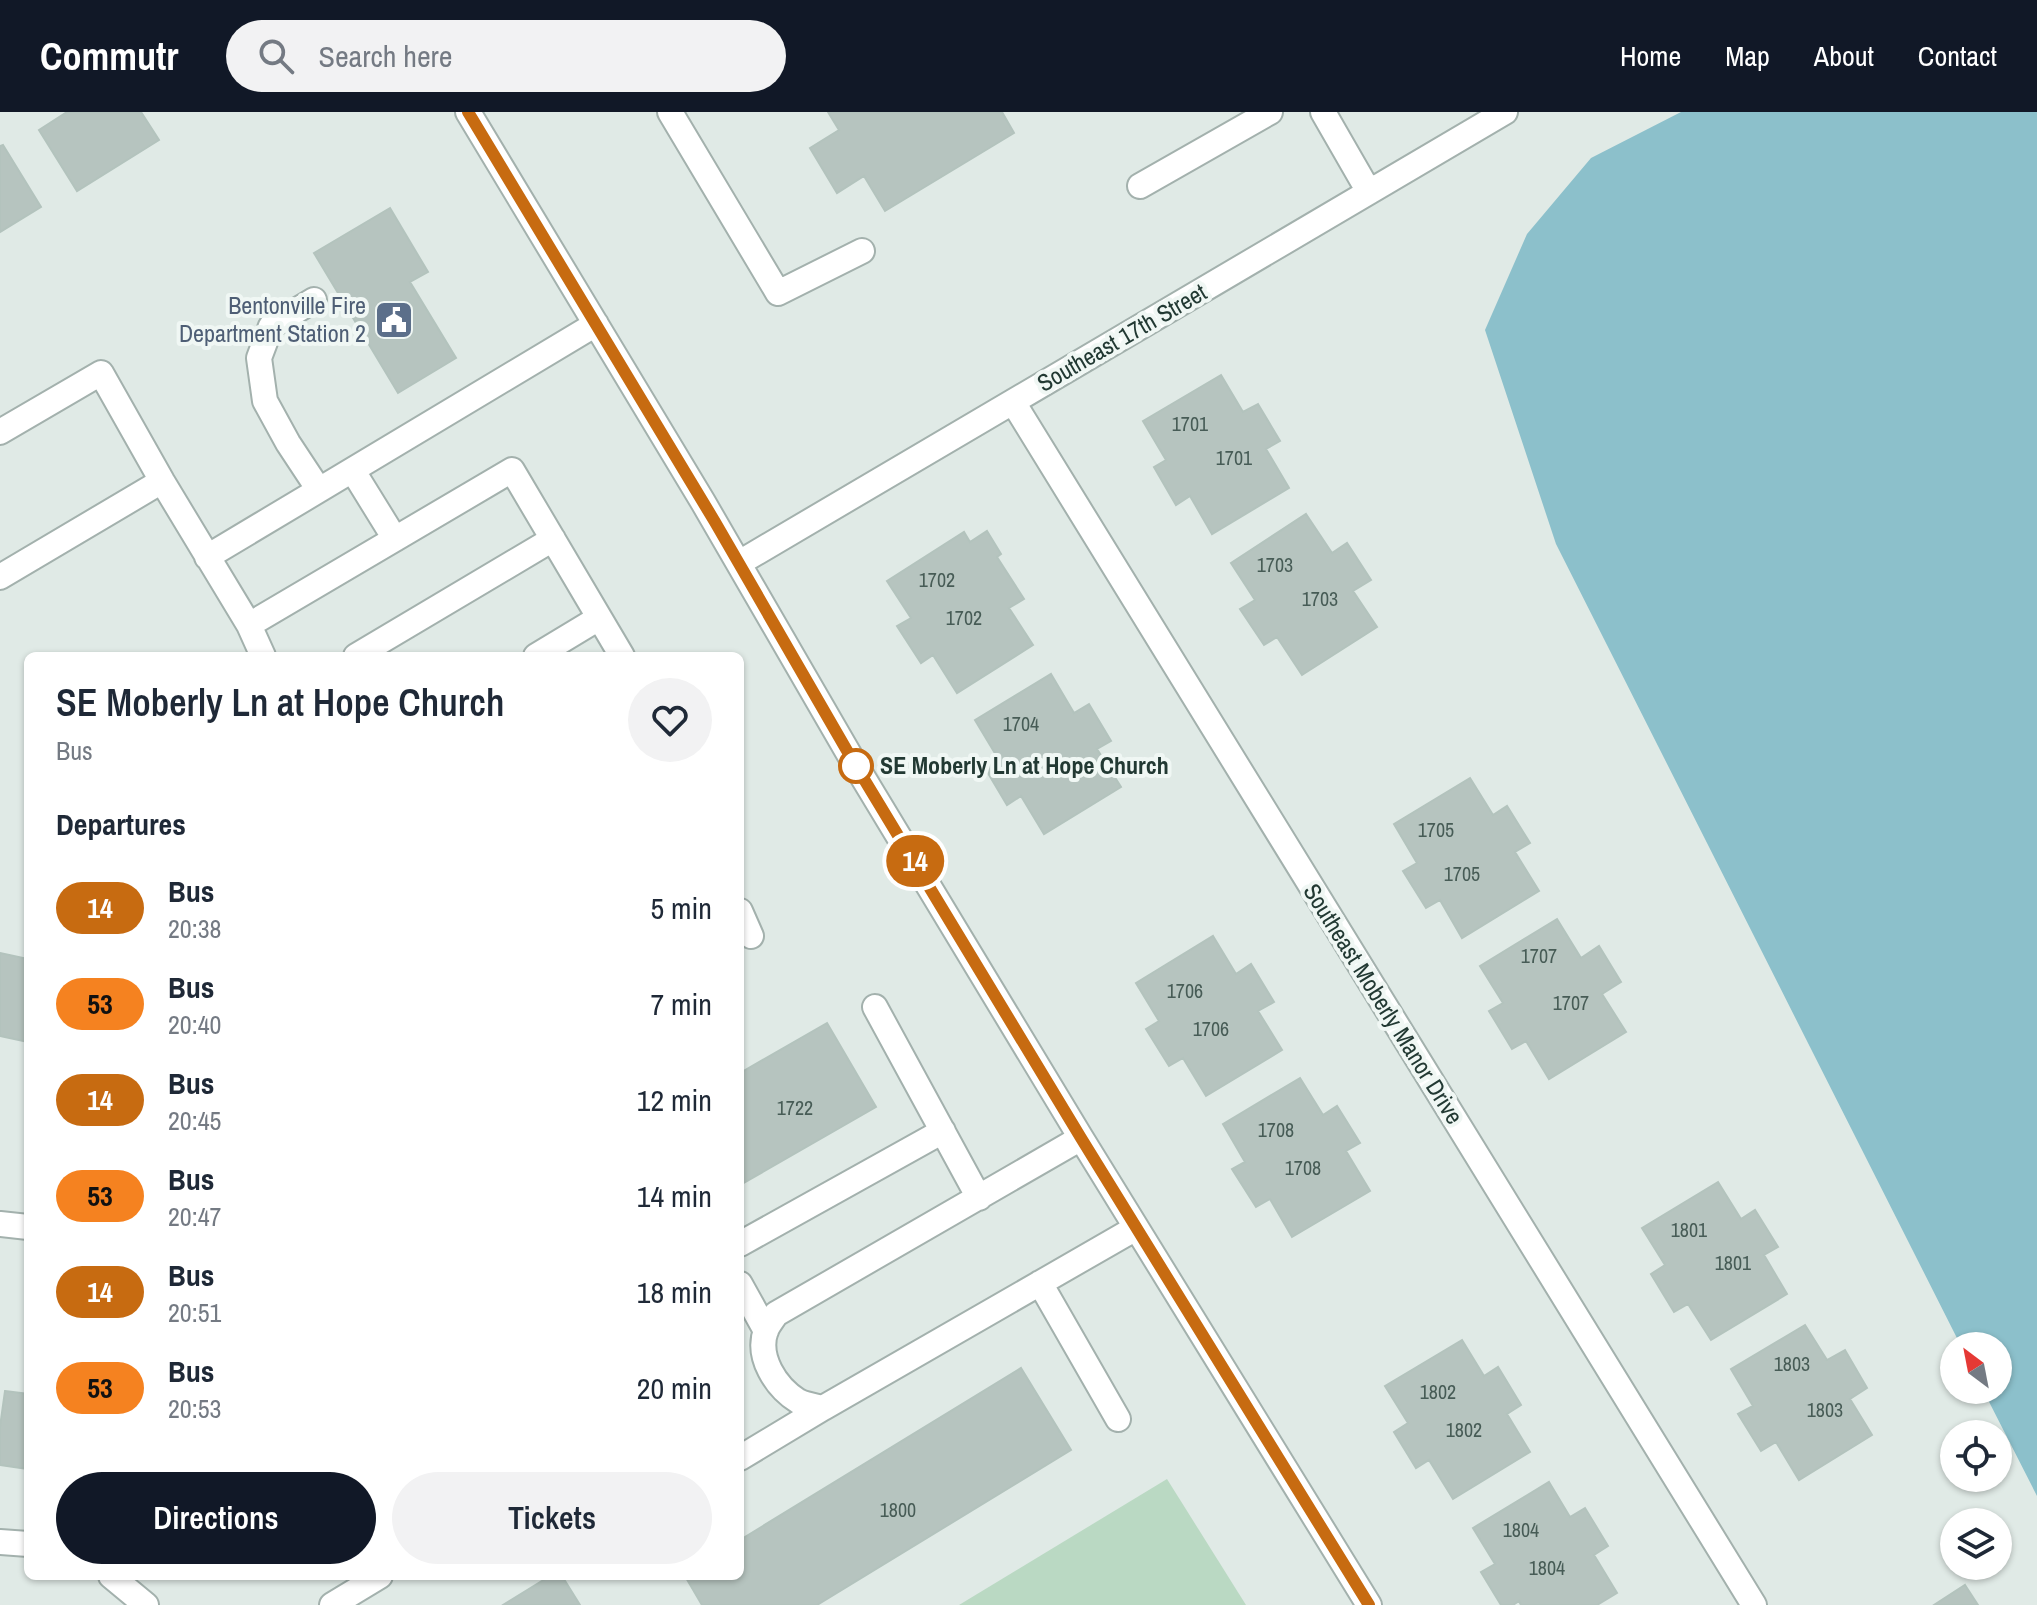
<!DOCTYPE html>
<html lang="en">
<head>
<meta charset="utf-8">
<style>
  body { margin:0; font-family:"Archivo Narrow",sans-serif; background:#f2f2f3; color:#1f2937; height:100vh; display:flex; flex-direction:column; font-size:30px; white-space:nowrap }
  * { box-sizing:border-box; margin:0 }
  p { font-size:26px; color:#747a83 }
  .icon { flex:none; width:44px; height:44px; fill:none; stroke:currentColor; stroke-width:2; stroke-linecap:round; stroke-linejoin:round }
  .map { position:relative; flex:1; overflow:hidden }
  .details { position:absolute; left:24px; top:540px; width:720px; height:928px; display:flex; flex-direction:column; background:#fff; border-radius:12px; box-shadow:0 2px 6px #0004 }
  .details>* { flex:none }
  .badge { padding:0 16px; border-radius:26px; font-size:28px; line-height:52px }
  .needle { width:52px; rotate:328deg }
  .fabs { position:absolute; left:1940px; top:1220px; display:grid; gap:16px }
  .fabs a { display:grid; place-items:center; width:72px; height:72px; border-radius:50%; background:#fff; box-shadow:0 2px 6px #0004; font-size:40px }
  .map>.badge { position:absolute; translate:-50% -50%; box-shadow:0 0 0 4px #fff }
  h2 { padding:0 32px; font-size:30px; line-height:72px }
  .round { display:grid; place-items:center; flex:none; width:84px; height:84px; border-radius:42px; background:#f2f2f3 }
  .head { display:flex; align-items:center; justify-content:space-between; height:136px; padding:0 32px }
  h1 { font-size:38px; font-weight:600; line-height:60px }
  .action { display:flex; gap:16px; margin-top:auto; padding:16px 32px }
  .action a { flex:1; height:92px; border-radius:48px; background:#111827; color:#fff; font-size:32px; font-weight:600; line-height:92px; text-align:center }
  .action a+a { background:#f2f2f3; color:#1f2937 }
  ul { padding:0; list-style:none }
  li { display:flex; align-items:center; gap:24px; height:96px; padding:0 32px }
  li div { flex:1 }
  li b { display:block; font-size:30px }
  li em { font-style:normal }
  li .badge { min-width:88px; font-weight:700; text-align:center }
  header { display:flex; align-items:center; gap:48px; box-sizing:border-box; height:112px; padding:0 40px; background:#111827; color:#fff }
  header strong { font-size:38px }
  nav { display:flex; gap:44px; margin-inline-start:auto; font-size:28px }
  .search { width:560px; height:72px; background:#f2f2f3; display:flex; align-items:center; gap:20px; box-sizing:border-box; padding:0 28px; border-radius:44px; color:#747a83; font-size:30px }
  .map>svg:first-child { display:block }
  .green { fill:#bad9c3 }
  .water { fill:#8cc0cb }
  .building { fill:#b6c4bf; stroke:#b3c3bd; stroke-width:2 }
  .lines { fill:none; stroke-linecap:round; stroke-linejoin:round }
  .minor-casing { stroke:#a3b1ad; stroke-width:28 }
  .minor { stroke:#fff; stroke-width:24 }
  .line-casing { stroke:#fff; stroke-width:18 }
  .line { stroke:#c76b11; stroke-width:12 }
  .stop-dot { fill:#fff; stroke:#c76b11; stroke-width:4 }
  .labels { text-anchor:middle; stroke-width:8; stroke-linejoin:round; paint-order:stroke }
  .number-label { font-size:20px; fill:#475c56 }
  .service-label { font-size:24px; fill:#4e5e75; stroke:#f0f7f4; text-anchor:end }
  .street-label { font-size:24px; fill:#223933; stroke:#f0f7f4 }
  .stop-label { font-size:24px; font-weight:bold; fill:#223933; stroke:#f0f7f4; text-anchor:start }
</style>
</head>
<body>
<header>
<strong>Commutr</strong>
<div class="search"><svg class="icon" aria-label="search" viewBox="0 0 24 24"><circle cx="10" cy="10" r="6"/><path d="M15 15l6 6"/></svg>Search here</div>
<nav><a>Home</a><a>Map</a><a>About</a><a>Contact</a></nav>
</header>
<div class="map">
<svg width="2037" height="1493" viewBox="0 0 2037 1493">
  <rect width="100%" height="100%" fill="#e0eae6"/>
  <path class="green" d="M1167,1367L1246,1493H959Z"/>
  <path class="water" d="M1681,0H2037V1384L1983,1278H1998V1234H1961L1556,432L1485,218L1527,122L1591,46Z"/>
  <path class="building" d="M67,0H141L159,28L77,79L39,18Z
    M828,0H1002L1014,21L885,99L864,64L837,81L810,36L839,18Z
    M3,33L41,95L0,120V34Z
    M390,96L428,160L410,170L456,246L398,281L314,141Z
    M1221,263L1243,300L1258,292L1280,329L1266,337L1289,376L1212,422L1190,384L1176,393L1154,355L1166,348L1143,309Z
    M1306,402L1332,441L1347,431L1371,468L1353,479L1377,515L1302,563L1277,525L1264,533L1240,497L1255,488L1231,451Z
    M987,419L1001,442L997,445L1024,487L1009,496L1033,533L957,581L933,543L921,551L897,514L911,506L887,469L964,420L970,430Z
    M1051,562L1074,601L1089,592L1111,629L1097,637L1121,675L1044,722L1021,684L1007,693L985,656L999,648L975,608Z
    M1470,666L1493,703L1507,694L1530,731L1515,740L1539,779L1462,826L1440,788L1426,796L1403,759L1417,751L1394,712Z
    M1557,807L1581,846L1599,834L1621,870L1602,882L1626,920L1549,967L1526,929L1512,937L1489,899L1503,891L1480,854Z
    M1213,824L1236,862L1251,852L1274,890L1258,899L1282,938L1206,984L1183,946L1169,954L1146,917L1159,909L1136,871Z
    M0,841L28,847V930L0,924Z
    M827,911L876,995L740,1073V961Z
    M1300,966L1323,1003L1337,994L1360,1031L1346,1039L1370,1079L1292,1125L1270,1087L1256,1095L1232,1057L1245,1050L1223,1012Z
    M1718,1070L1741,1107L1755,1098L1778,1135L1764,1143L1787,1182L1711,1228L1688,1192L1674,1200L1651,1162L1665,1153L1642,1116Z
    M1805,1213L1827,1248L1845,1238L1867,1276L1850,1287L1872,1323L1799,1368L1776,1330L1761,1339L1738,1302L1753,1294L1731,1257Z
    M1462,1228L1484,1264L1498,1255L1521,1293L1507,1302L1530,1340L1453,1387L1429,1348L1416,1356L1394,1320L1408,1311L1385,1274Z
    M1021,1256L1071,1338L817,1493H702L685,1464H740V1428Z
    M5,1279L28,1282V1357L0,1353V1315Z
    M1549,1370L1570,1405L1585,1396L1608,1434L1594,1443L1617,1481L1597,1493H1521L1519,1489L1513,1493H1501L1481,1460L1495,1452L1473,1416Z
    M550,1464H562L580,1493H503Z
    M1965,1473L1978,1493H1934Z"/>
  <g class="lines">
    <defs>
      <path id="minor" d="M468,0L703,390L853,649L1081,1026L1369,1493
        M670,0L778,181L862,139
        M1323,0L1369,80
        M1140,74L1270,0
        M314,188L271,214L259,246L265,289L288,331L319,378L596,212
        M1013,290L1754,1493
        M0,320L101,261L162,369L249,513L512,358L622,544
        M353,359L395,427
        M207,445L319,378
        M739,451L1505,0
        M0,465L162,369
        M249,513L263,544
        M356,544L553,427
        M536,544L599,506
        M740,799L751,824
        M875,895L979,1086
        M1081,1026L776,1202C773,1207 768,1213 766,1218C756,1245 776,1275 798,1289C805,1293 815,1294 823,1296L1136,1116
        M0,1112L28,1115
        M740,1132L943,1019
        M1040,1171L1118,1307
        M740,1172L766,1219
        M740,1346L823,1296
        M0,1430L28,1432
        M111,1464L146,1493
        M332,1493L380,1464"/>
    </defs>
    <use href="#minor" class="minor-casing"/>
    <use href="#minor" class="minor"/>
  </g>
  <g class="lines">
    <defs>
      <path id="line" d="M468,0L715,410L853,649L1081,1026L1369,1493"/>
    </defs>
    <use href="#line" class="line-casing"/>
    <use href="#line" class="line"/>
  </g>
  <defs>
    <symbol id="civic-square" viewBox="-11 -11 22 22"><rect x="-9" y="-9" width="18" height="18" rx="4" fill="#5c6f8a" stroke="#f0f7f4"/><path d="M-.6-6.5H3V-4.5H.6V-3L4-1V1h2V6H-6V1h2V-1L-.6-3ZM-1.2 2.5V6h2.4V2.5Z" fill="#fff"/></symbol>
  </defs>
  <g fill-rule="evenodd">
    <use href="#civic-square" x="372" y="186" width="44" height="44"/>
  </g>
  <circle class="stop-dot" cx="856" cy="654" r="16"/>
  <g class="labels">
    <g class="number-label">
      <text x="1190" y="319">1701</text>
      <text x="1234" y="353">1701</text>
      <text x="1275" y="460">1703</text>
      <text x="937" y="475">1702</text>
      <text x="1320" y="494">1703</text>
      <text x="964" y="513">1702</text>
      <text x="1021" y="619">1704</text>
      <text x="1436" y="725">1705</text>
      <text x="1462" y="769">1705</text>
      <text x="1539" y="851">1707</text>
      <text x="1185" y="886">1706</text>
      <text x="1571" y="898">1707</text>
      <text x="1211" y="924">1706</text>
      <text x="795" y="1003">1722</text>
      <text x="1276" y="1025">1708</text>
      <text x="1303" y="1063">1708</text>
      <text x="1689" y="1125">1801</text>
      <text x="1733" y="1158">1801</text>
      <text x="1792" y="1259">1803</text>
      <text x="1438" y="1287">1802</text>
      <text x="1825" y="1305">1803</text>
      <text x="1464" y="1325">1802</text>
      <text x="898" y="1405">1800</text>
      <text x="1521" y="1425">1804</text>
      <text x="1547" y="1463">1804</text>
    </g>
    <g class="service-label">
      <text x="366" y="202">Bentonville Fire<tspan x="366" dy="28">Department Station 2</tspan></text>
    </g>
    <g class="street-label">
      <text transform="translate(1122 226) rotate(-30)" y="8">Southeast 17th Street</text>
      <text transform="translate(1383 892) rotate(58)" y="8">Southeast Moberly Manor Drive</text>
    </g>
    <g class="stop-label">
      <text x="880" y="662">SE Moberly Ln at Hope Church</text>
    </g>
  </g>
</svg>
<div class="fabs">
<a><svg class="needle" viewBox="-14 -14 28 28"><path d="M0-13l5 13h-10z" fill="#e53935"/><path d="M0 13l5-13h-10z" fill="#747a83"/></svg></a>
<a><svg class="icon" aria-label="locate" viewBox="0 0 24 24"><circle cx="12" cy="12" r="6"/><path d="M12 2v4M12 18v4M2 12h4M18 12h4"/></svg></a>
<a><svg class="icon" aria-label="layers" viewBox="0 0 24 24"><path d="M12 4l9 5-9 5-9-5zM3 14l9 5 9-5"/></svg></a>
</div>
<b class="badge" style="left:915px;top:749px;background:#c76b11;color:#fff">14</b>
<section class="details">
<div class="head"><div><h1>SE Moberly Ln at Hope Church</h1><p>Bus</p></div><a class="round"><svg class="icon" aria-label="heart" viewBox="0 0 24 24"><path d="M12 20l-8-8c-3-5 5-10 8-4 3-6 11-1 8 4z"/></svg></a></div>
<h2>Departures</h2>
<ul>
<li><span class="badge" style="background:#c76b11;color:#fff">14</span><div><b>Bus</b><p>20:38</p></div><em>5 min</em></li>
<li><span class="badge" style="background:#f58220;color:#111">53</span><div><b>Bus</b><p>20:40</p></div><em>7 min</em></li>
<li><span class="badge" style="background:#c76b11;color:#fff">14</span><div><b>Bus</b><p>20:45</p></div><em>12 min</em></li>
<li><span class="badge" style="background:#f58220;color:#111">53</span><div><b>Bus</b><p>20:47</p></div><em>14 min</em></li>
<li><span class="badge" style="background:#c76b11;color:#fff">14</span><div><b>Bus</b><p>20:51</p></div><em>18 min</em></li>
<li><span class="badge" style="background:#f58220;color:#111">53</span><div><b>Bus</b><p>20:53</p></div><em>20 min</em></li>
</ul>
<div class="action"><a>Directions</a><a>Tickets</a></div>
</section>
</div>
</body>
</html>
